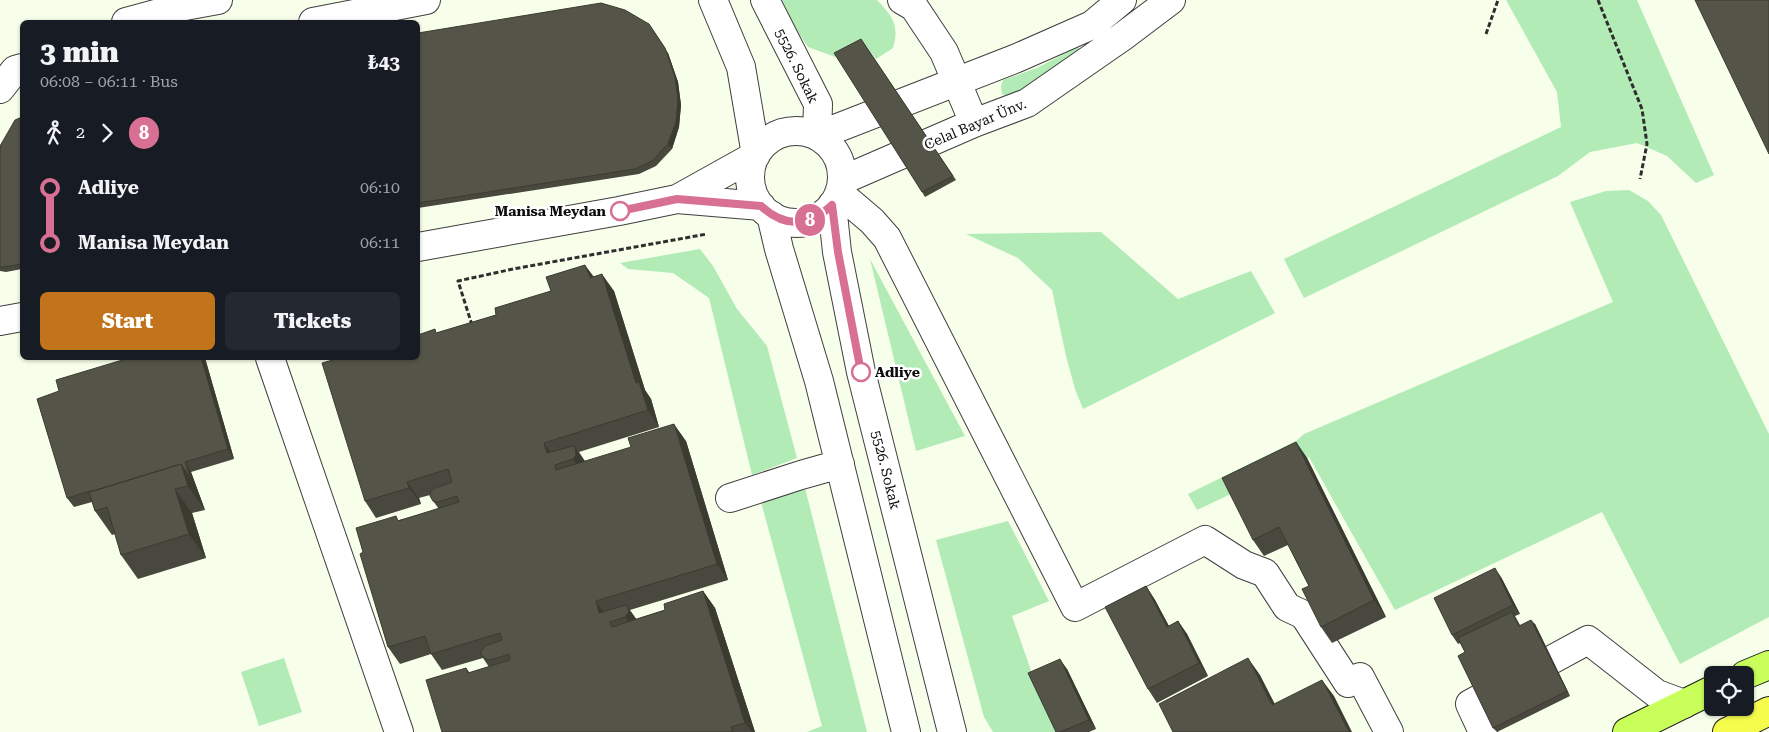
<!DOCTYPE html>
<html lang="en">
<head>
<meta charset="utf-8">
<style>
  body { margin:0; font-family:"Roboto Serif",serif; background:#242831; color:#f1f3f6; height:100vh; display:flex; flex-direction:column; font-size:19px; white-space:nowrap }
  * { box-sizing:border-box; margin:0 }
  p { font-size:16px; color:#9ea1a6 }
  .icon { flex:none; width:28px; height:28px; fill:none; stroke:currentColor; stroke-width:2; stroke-linecap:round; stroke-linejoin:round }
  .map { position:relative; flex:1; overflow:hidden }
  .sheet { position:absolute; left:20px; top:20px; width:400px; height:340px; display:flex; flex-direction:column; background:#171b24; border-radius:8px; box-shadow:0 1px 4px #0004 }
  .sheet>* { flex:none }
  .badge { padding:0 10px; border-radius:16px; font-size:18px; line-height:32px }
  .fabs { position:absolute; left:1704px; top:666px; display:grid; gap:10px }
  .fabs a { display:grid; place-items:center; width:50px; height:50px; border-radius:8px; background:#171b24; box-shadow:0 1px 4px #0004; font-size:25px }
  .map>.badge { position:absolute; translate:-50% -50%; box-shadow:0 0 0 2px #fff }
  .legs { display:flex; align-items:center; gap:8px; height:55px; padding:0 20px; font-size:16px }
  .legs p { margin-inline-start:auto }
  .head { display:flex; align-items:center; justify-content:space-between; height:85px; padding:0 20px }
  h1 { font-size:28px; font-weight:800; line-height:38px }
  .cta { display:flex; gap:10px; margin-top:auto; padding:10px 20px }
  .cta a { flex:1; height:58px; border-radius:8px; background:#c2741d; color:#fff; font-size:20px; font-weight:800; line-height:58px; text-align:center }
  .cta a+a { background:#242831; color:#f1f3f6 }
  ul { padding:0 20px; list-style:none }
  li { display:flex; align-items:center; gap:18px; height:55px; font-size:19px }
  li i { display:grid; place-items:center; width:8px; height:100%; margin:0 6px; background:currentColor }
  li i::after { content:''; width:12px; height:12px; margin:-6px; border:4px solid; border-radius:50%; background:#171b24 }
  li p { margin-inline-start:auto }
  li:first-child i { background:linear-gradient(#0000 50%,currentColor 0) }
  li:last-child i { background:linear-gradient(currentColor 50%,#0000 0) }
  .map>svg:first-child { display:block }
  .green { fill:#b2ebb6 }
  .lines { fill:none; stroke-linecap:round; stroke-linejoin:round }
  .minor-casing { stroke:#3f3f3f; stroke-width:30 }
  .major-casing { stroke:#1d1d1d; stroke-width:30 }
  .highway-casing { stroke:#1d1d1d; stroke-width:30 }
  .path { stroke:#2e2e2e; stroke-width:3; stroke-dasharray:5 2.5; stroke-linecap:butt }
  .minor { stroke:#fff; stroke-width:28 }
  .major { stroke:#c9ff5a; stroke-width:28 }
  .highway { stroke:#f6fc4b; stroke-width:28 }
  .wall { fill:#49483e }
  .shaded-wall { fill:#3c3b32 }
  .building { fill:#555448; stroke:#3c3b32 }
  .line-1-casing { stroke:#fff; stroke-width:11 }
  .line-1 { stroke:#d87093; stroke-width:8 }
  .stop-1-dot { fill:#fff; stroke:#d87093; stroke-width:2.5 }
  .labels { text-anchor:middle; stroke-width:5; stroke-linejoin:round; paint-order:stroke }
  .street-label { font-size:14px; fill:#0c0c0c; stroke:#fff }
  .stop-label { font-size:14px; font-weight:bold; fill:#0c0c0c; stroke:#fff; text-anchor:end }
</style>
</head>
<body>
<div class="map">
<svg width="1769" height="732" viewBox="0 0 1769 732">
  <rect width="100%" height="100%" fill="#f7ffea"/>
  <path class="green" d="M782,0H877C892,16 900,25 893,48L876,59L865,44L838,58L808,47L793,25Z
    M1506,0H1637L1714,175L1696,183L1667,156L1637,143L1590,152L1558,176L1304,298L1284,259L1561,127L1557,92Z
    M1077,47L1082,49L1081,53L1012,96H1007L1002,94L1001,86L1003,80L1037,68Z
    M1629,190L1648,201L1661,215L1769,434V617L1680,664L1602,512L1395,610L1309,457L1197,510L1188,494L1296,441L1304,434L1613,302L1570,202L1606,191Z
    M1101,232L1178,299L1251,271L1275,313L1083,409L1075,389L1066,356L1052,290L1018,258L966,234Z
    M700,249L713,266L737,309L767,346L797,458L752,475L709,298L673,273L628,269L620,263Z
    M870,259L965,436L916,451Z
    M805,488L867,732H807L822,726L761,502Z
    M1008,521L1049,601L1012,616L1035,682L1058,732H993L984,717L936,540Z
    M284,658L302,712L259,726L241,672Z"/>
  <g class="lines">
    <defs>
      <path id="minor" d="M713,0L741,67L756,155
        M765,0L818,104L817,136
        M902,0L914,7L944,52L974,123
        M126,22L185,6L218,0
        M313,22L426,0
        M0,89L15,70L22,68
        M750 177a46 46 0 1 1 92 0a46 46 0 1 1-92 0Z
        M817,136L1017,58L1092,25L1122,0
        M843,180L974,123L1027,103L1122,37L1171,0
        M839,193L872,221L887,238L1075,607L1205,540L1244,565L1265,573L1287,607L1304,615L1348,683L1360,677L1389,732
        M677,199L756,155
        M832,205L837,252L861,372L952,732
        M771,215L779,249L819,381L906,732
        M418,247L619,211L677,199L761,206
        M0,321L22,317
        M270,358L399,732
        M730,498L801,475L840,464
        M1483,732L1470,704L1588,640L1657,694L1684,704"/>
      <path id="major" d="M1745,675L1769,665
        M1627,732L1712,690"/>
      <path id="highway" d="M1727,732L1769,711"/>
    </defs>
    <use href="#minor" class="minor-casing"/>
    <use href="#major" class="major-casing"/>
    <use href="#highway" class="highway-casing"/>
    <path class="path" d="M1598,0L1642,109L1647,144L1640,179
      M1486,34L1498,0
      M472,325L458,281L513,269L707,234"/>
    <use href="#minor" class="minor"/>
    <use href="#major" class="major"/>
    <use href="#highway" class="highway"/>
  </g>
  <path class="wall" d="M418,33L668,53L678,82L681,105L679,127L672,149L656,166L639,174L418,208Z
    M861,39L956,180L925,197L922,192Z
    M22,117V269L6,272L0,271V146Z
    M594,277L614,291L645,390L651,399L659,427L579,452L585,461L686,441L728,580L630,610L636,619L665,610L703,591L715,608L755,732H442L466,668L470,673L489,667L483,658L442,670L431,654L400,664L388,647L363,552L399,520L439,509L433,501L430,495L419,498L421,504L376,518L365,501L336,359L437,333L496,315L551,291Z
    M205,358L234,459L191,472L205,510L192,513L206,558L138,579L121,555L115,534L112,535L95,511L92,502L74,507L67,498Z
    M1296,442L1307,458L1386,617L1332,643L1321,627L1309,586L1288,545L1264,556L1253,540Z
    M1501,577L1520,614L1515,616L1520,625L1535,624L1570,696L1497,732L1493,728L1465,652L1460,643L1458,644L1452,635Z
    M1146,586L1155,600L1169,626L1178,621L1187,634L1208,676L1157,703L1148,689Z
    M1067,669L1096,729L1089,732H1056Z"/>
  <path class="shaded-wall" d="M649,24L668,53L678,82L681,105L679,127L672,149L668,144Z
    M585,265L597,281L590,278Z
    M602,274L614,291L645,390L651,399L659,427L648,410L636,383Z
    M201,358H205L234,459L228,449Z
    M674,424L686,441L728,580L717,564Z
    M1296,442L1307,458L1386,617L1374,600Z
    M544,443L556,460L547,453Z
    M575,447L586,464L585,476L573,459Z
    M185,462L191,472L205,510L188,486L181,464Z
    M407,482L419,498L421,504L409,488Z
    M175,489L192,513L206,558L189,534Z
    M1495,568L1501,577L1520,614L1513,605Z
    M1146,586L1155,600L1176,640L1167,627Z
    M703,591L715,608L755,732H752L745,723Z
    M596,601L607,617L599,613Z
    M628,608L640,624L636,634L625,617Z
    M1531,620L1535,624L1570,696L1567,691Z
    M1178,621L1187,634L1208,676L1199,663Z
    M1248,658L1260,675L1284,722L1272,705Z
    M1060,659L1067,669L1096,729L1089,720Z
    M1322,680L1334,696L1352,732H1349Z"/>
  <path class="building" d="M1695,0H1769V154Z
    M601,3L625,10L649,24L665,48L675,77L678,100L676,122L668,144L652,161L635,169L418,203V33Z
    M861,39L953,176L922,192L834,53Z
    M22,117V264L3,267H0V146L15,120Z
    M585,265L590,278L602,274L636,383L639,382L648,410L544,443L547,453L573,446L575,447L576,455L573,459L555,465L556,470L631,447L628,438L674,424L717,564L596,601L599,613L626,605L628,608L629,612L625,617L610,622L612,627L665,610L664,604L703,591L745,723L731,727L733,732H442L426,680L466,668L468,673L510,660L509,654L491,660L486,659L481,655V651L485,646L502,640L500,633L431,654L425,636L388,647L360,554L363,552L356,528L396,516L398,521L459,502L457,496L438,502L433,501L430,496V493L433,489L452,482L448,469L407,482L409,488L365,501L322,363L336,359L335,358H418V335L435,329L436,333L496,315L495,308L551,291L546,277Z
    M129,358H201L228,449L185,462L191,479L181,464L94,491V490L67,498L37,399L59,391L56,380Z
    M1296,442L1374,600L1321,627L1302,589L1309,586L1279,527L1253,540L1222,478Z
    M181,464L188,486L175,489L189,534L121,555L107,507L95,511L89,492Z
    M1495,568L1513,605L1452,635L1434,598Z
    M1146,586L1167,627L1178,621L1199,663L1148,689L1105,607Z
    M1512,612L1519,626L1531,620L1567,691L1493,728L1458,656L1465,652L1458,638Z
    M1248,658L1272,705L1322,680L1349,732H1173L1159,704Z
    M1060,659L1089,720L1060,732H1056L1028,673Z"/>
  <g class="lines">
    <defs>
      <path id="line-1" d="M620,211L677,199L761,206C785,228 809,227 832,205L838,252L861,372"/>
    </defs>
    <use href="#line-1" class="line-1-casing"/>
    <use href="#line-1" class="line-1"/>
  </g>
  <g class="stop-1-dot">
    <circle cx="620" cy="211" r="9"/>
    <circle cx="861" cy="372" r="9"/>
  </g>
  <g class="labels">
    <g class="street-label">
      <text transform="translate(797 66) rotate(64)" y="5">5526. Sokak</text>
      <text transform="translate(975 124) rotate(-23)" y="5">Celal Bayar Ünv.</text>
      <text transform="translate(886 470) rotate(76)" y="5">5526. Sokak</text>
    </g>
    <g class="stop-label">
      <text x="606" y="216">Manisa Meydan</text>
      <text x="875" y="377" text-anchor="start">Adliye</text>
    </g>
  </g>
</svg>
<div class="fabs">
<a><svg class="icon" aria-label="locate" viewBox="0 0 24 24"><circle cx="12" cy="12" r="6"/><path d="M12 2v4M12 18v4M2 12h4M18 12h4"/></svg></a>
</div>
<b class="badge" style="left:810px;top:220px;background:#d87093;color:#fff">8</b>
<section class="sheet">
<div class="head"><div><h1>3 min</h1><p>06:08 – 06:11 · Bus</p></div><b>₺43</b></div>
<div class="legs"><svg class="icon" aria-label="walk" viewBox="0 0 24 24"><circle cx="13" cy="4" r="2"/><path d="M13 8l-2 6 4 7M11 14l-3 7M7 12l3-4h3l4 4"/></svg>2<svg class="icon" aria-label="forward" viewBox="0 0 24 24"><path d="M9 5l7 7-7 7"/></svg><b class="badge" style="background:#d87093;color:#fff">8</b></div>
<ul>
<li><i style="color:#d87093"></i><b>Adliye</b><p>06:10</p></li>
<li><i style="color:#d87093"></i><b>Manisa Meydan</b><p>06:11</p></li>
</ul>
<div class="cta"><a>Start</a><a>Tickets</a></div>
</section>
</div>
</body>
</html>
